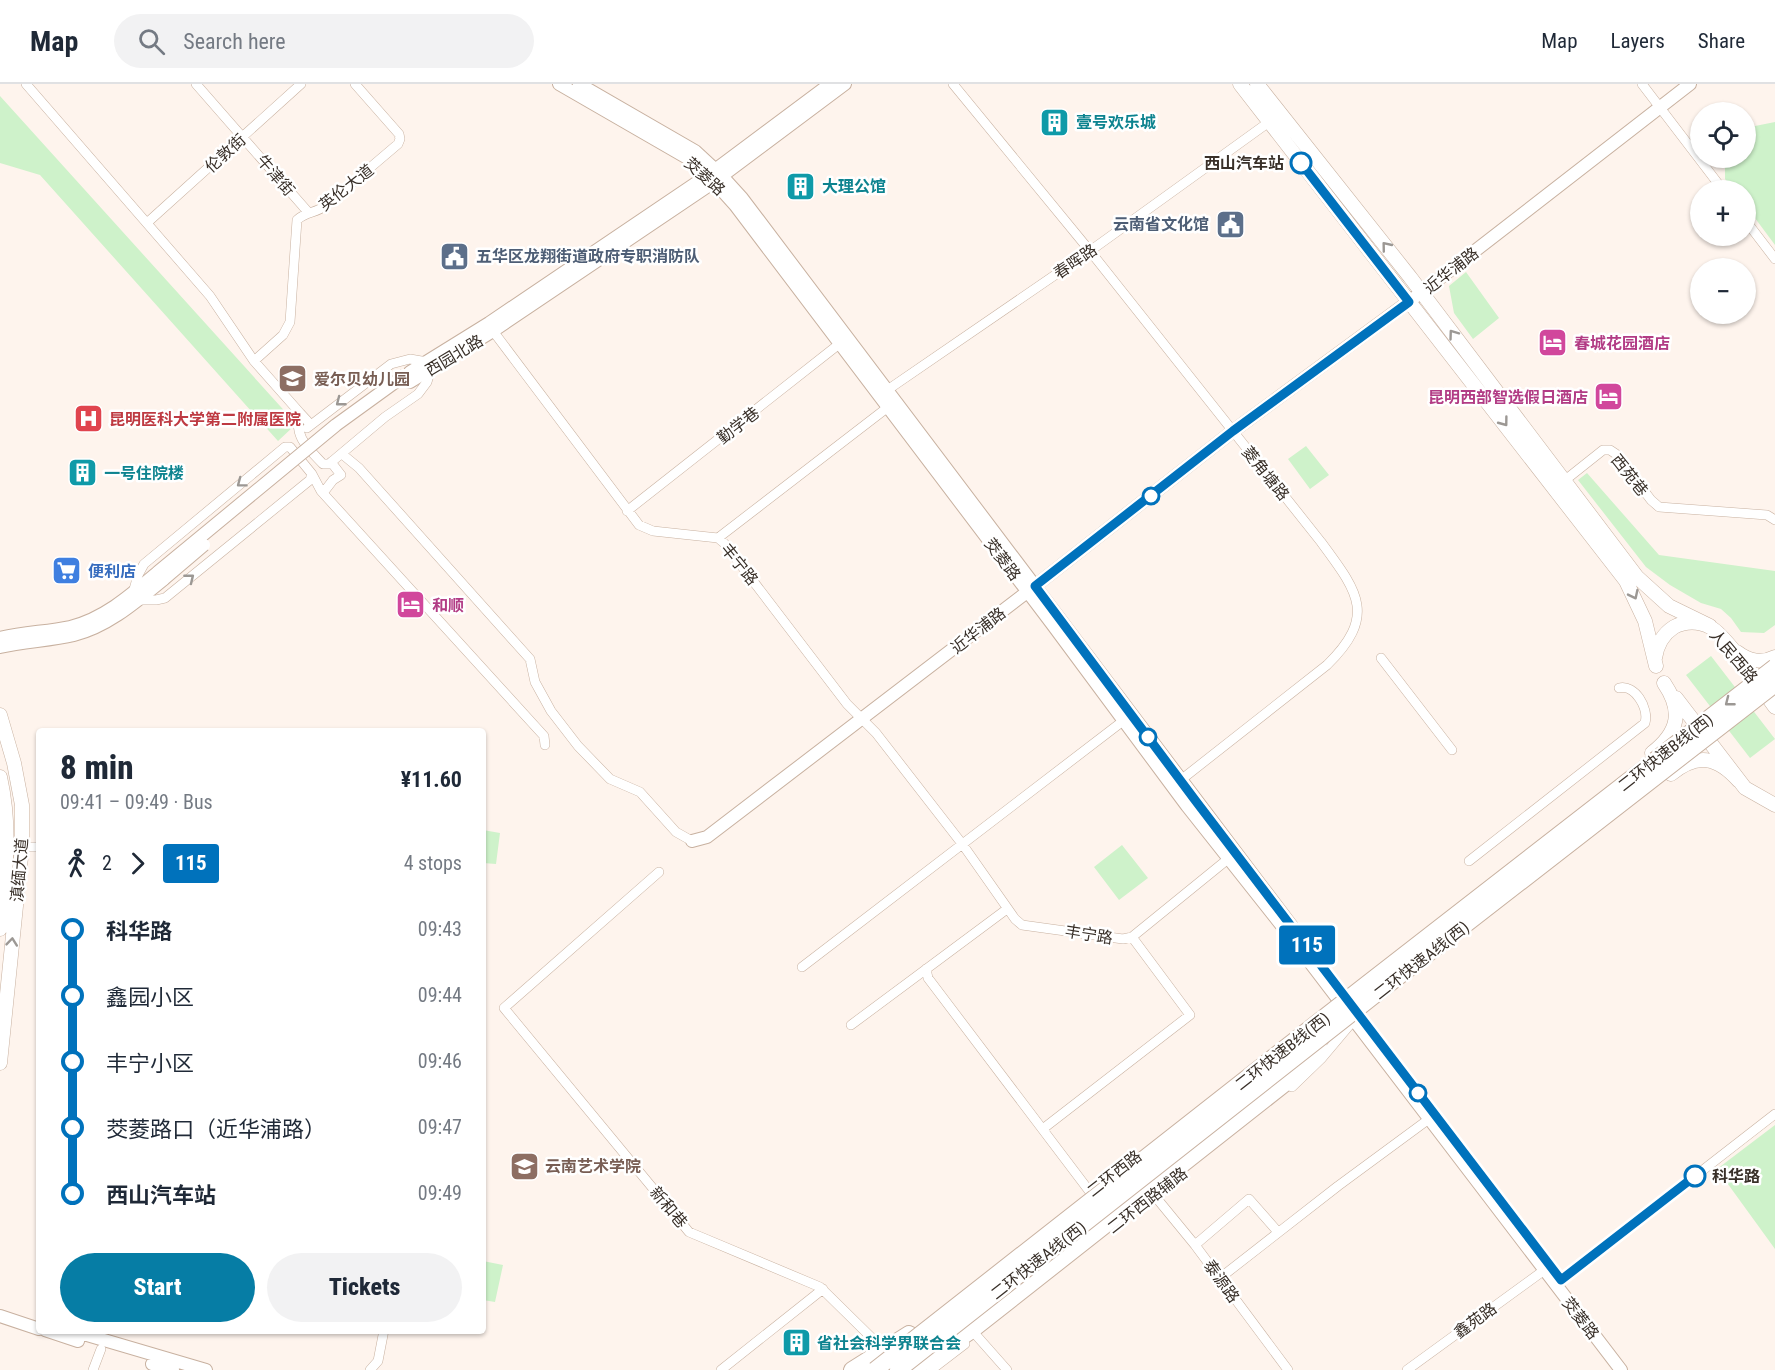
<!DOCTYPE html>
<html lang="en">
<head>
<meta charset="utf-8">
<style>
  body { margin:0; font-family:"Roboto Condensed","Noto Sans SC",sans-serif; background:#f2f2f3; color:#1f2937; height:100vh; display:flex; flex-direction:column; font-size:22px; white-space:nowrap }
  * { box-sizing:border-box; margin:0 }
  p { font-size:20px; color:#747a83 }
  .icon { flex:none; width:33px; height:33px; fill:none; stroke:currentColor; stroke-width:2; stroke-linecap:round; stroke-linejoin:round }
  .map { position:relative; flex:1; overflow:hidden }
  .details { position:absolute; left:36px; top:644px; width:450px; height:606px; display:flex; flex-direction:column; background:#fff; border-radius:6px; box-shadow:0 2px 4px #0004 }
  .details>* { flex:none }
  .badge { padding:0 12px; border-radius:4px; font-size:21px; line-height:39px }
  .tools { position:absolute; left:1690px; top:18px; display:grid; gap:12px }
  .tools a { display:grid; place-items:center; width:66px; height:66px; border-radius:50%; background:#fff; box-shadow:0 2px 4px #0004; font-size:30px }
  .map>.badge { position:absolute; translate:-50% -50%; box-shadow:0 0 0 3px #fff }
  .legs { display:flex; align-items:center; gap:9px; height:66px; padding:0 24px; font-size:20px }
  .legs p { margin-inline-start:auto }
  .head { display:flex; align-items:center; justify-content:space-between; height:102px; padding:0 24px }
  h1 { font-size:33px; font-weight:800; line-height:45px }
  .primary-button { display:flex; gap:12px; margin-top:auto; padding:12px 24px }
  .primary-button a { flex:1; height:69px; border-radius:36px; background:#067da5; color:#fff; font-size:24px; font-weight:800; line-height:69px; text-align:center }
  .primary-button a+a { background:#f2f2f3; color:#1f2937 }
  ul { padding:0 24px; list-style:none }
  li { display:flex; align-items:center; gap:21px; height:66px; font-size:22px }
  li i { display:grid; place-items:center; width:9px; height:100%; margin:0 8px; background:currentColor }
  li i::after { content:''; width:15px; height:15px; margin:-8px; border:4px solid; border-radius:50%; background:#fff }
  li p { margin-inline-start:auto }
  li:first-child i { background:linear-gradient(#0000 50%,currentColor 0) }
  li:last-child i { background:linear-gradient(currentColor 50%,#0000 0) }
  header { display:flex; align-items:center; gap:36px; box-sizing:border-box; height:84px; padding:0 30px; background:#fff; border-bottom:2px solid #e0e1e3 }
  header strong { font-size:28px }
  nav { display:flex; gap:33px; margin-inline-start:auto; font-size:21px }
  .search { width:420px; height:54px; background:#f2f2f3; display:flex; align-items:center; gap:15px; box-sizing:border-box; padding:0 21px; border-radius:33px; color:#747a83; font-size:22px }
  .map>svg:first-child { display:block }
  .green { fill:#cef2ca }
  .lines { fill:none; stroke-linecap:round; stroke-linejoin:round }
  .street-casing { stroke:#c8b1a0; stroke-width:10 }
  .secondary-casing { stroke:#c8b1a0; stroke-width:14 }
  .primary-casing { stroke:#c8b1a0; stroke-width:15 }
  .highway-casing { stroke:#c8b1a0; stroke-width:18 }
  .street { stroke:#fff; stroke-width:9 }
  .secondary { stroke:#fff; stroke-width:12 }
  .primary { stroke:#fff; stroke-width:14 }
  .highway { stroke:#fff; stroke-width:16 }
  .secondary-bridge-casing { stroke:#c8b1a0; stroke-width:14; stroke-linecap:butt }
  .highway-bridge-casing { stroke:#c8b1a0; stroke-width:18; stroke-linecap:butt }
  .secondary-bridge { stroke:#fff; stroke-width:12 }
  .highway-bridge { stroke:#fff; stroke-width:16 }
  .oneway { stroke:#9c9894 }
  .line-1-casing { stroke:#fff; stroke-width:14 }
  .line-1 { stroke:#0072bc; stroke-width:9 }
  .stop-1-dot { fill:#fff; stroke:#0072bc; stroke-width:3 }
  .labels { text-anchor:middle; stroke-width:5; stroke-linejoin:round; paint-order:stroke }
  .culture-label { font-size:16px; font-weight:bold; fill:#0d838f; stroke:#fff; text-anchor:start }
  .street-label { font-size:16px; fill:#393029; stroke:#fff }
  .stop-label { font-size:16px; font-weight:bold; fill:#393029; stroke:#fff; text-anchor:end }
  .service-label { font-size:16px; font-weight:bold; fill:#4e5e75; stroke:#fff; text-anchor:end }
  .hotel-label { font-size:16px; font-weight:bold; fill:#b23c85; stroke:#fff; text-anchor:start }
  .education-label { font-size:16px; font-weight:bold; fill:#785e54; stroke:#fff; text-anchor:start }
  .health-label { font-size:16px; font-weight:bold; fill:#be3a42; stroke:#fff; text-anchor:start }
  .shop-label { font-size:16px; font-weight:bold; fill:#366cbe; stroke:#fff; text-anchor:start }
</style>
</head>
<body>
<header>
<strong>Map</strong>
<div class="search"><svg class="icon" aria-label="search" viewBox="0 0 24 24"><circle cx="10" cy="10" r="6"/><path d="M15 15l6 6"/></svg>Search here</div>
<nav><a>Map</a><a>Layers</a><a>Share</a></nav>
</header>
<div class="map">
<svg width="1775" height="1286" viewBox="0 0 1775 1286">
  <rect width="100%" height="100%" fill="#fef4ed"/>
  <path class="green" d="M0,12L290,333L293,343L278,357L40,91L0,79Z
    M1775,38V161L1746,122V106H1734L1725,95V74H1746V47L1750,43Z
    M1466,188L1499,234L1473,255L1454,229L1449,202Z
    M1306,362L1329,391L1310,405L1288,375Z
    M1587,389L1659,471L1775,487V541L1764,549L1741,548L1731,534L1721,525L1701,519L1670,501L1646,483L1578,396Z
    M1711,572L1775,655L1750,674L1686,591Z
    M483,746L500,749L496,780L483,779Z
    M1122,761L1148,794L1119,816L1094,783Z
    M1775,1041V1165L1717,1085Z
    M483,1177L503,1181L495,1218L483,1216Z"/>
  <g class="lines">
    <defs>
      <path id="street" d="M26,0L210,212L254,277L300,329
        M196,0L308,128
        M953,0L1090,167L1321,458C1357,507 1378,531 1327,581L1177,699
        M1642,0L1723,106
        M1746,137L1775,175
        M148,138L301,0
        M493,247L639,441L653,447L718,454L724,459L847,620L876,649L963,761L1015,835L1022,841L1123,855L1132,853L1228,775
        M254,277L283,251L290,238L297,136C305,128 316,129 325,122L398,60L400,55L399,50L355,0
        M883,309L1090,167L1269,38
        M311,341L300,329C293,352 308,364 323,380H329L385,333L418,310L427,298L431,285
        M307,344L391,280L410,275L427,278
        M342,370L359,384L530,575L535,598L551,627L578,662L610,695L640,708L676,748L692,757
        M1564,397L1603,366H1610L1616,370L1651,416L1659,423L1767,431L1775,436
        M323,409L333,396L341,391L331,378
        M627,427L843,257
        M718,454L892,320
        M133,509L138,491L144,480L285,363H290L312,390L321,407L544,652L545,661
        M139,516H156L165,514L310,396L312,390
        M1381,574L1452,666
        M22,763H39
        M1469,777L1645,639C1649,624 1635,600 1619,604
        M659,788L504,924L689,1148L820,1203L880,1262
        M802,883L1123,637
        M926,885L928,894L1090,1108
        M851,941L1007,825
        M1292,1003L1321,975L1353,937
        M1044,1044L1190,931L1132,853
        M1154,1111L1195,1161L1288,1286
        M1195,1161L1249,1115L1278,1148
        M1220,1194L1338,1102L1429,1035
        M1555,1201L1775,1030
        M976,1251L1007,1286
        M93,1286L101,1265
        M370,1286L378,1277L384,1246
        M721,1286L823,1205
        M931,1286L965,1260
        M1407,1286L1543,1187"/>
      <path id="secondary" d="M559,0L689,75L708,91L735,121L1052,540L1187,722L1286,847L1621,1286
        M579,0L695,67L722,92L742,114L1318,877
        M410,288L489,239L708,91L830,0
        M410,298L493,247L714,98L845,0
        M0,554C23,548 47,548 70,543C104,535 132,510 158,488
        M0,563C24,557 50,557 74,551C109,542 137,517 164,495
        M692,757L707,753L1035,502L1233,347L1422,208L1690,0
        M0,1232L39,1245
        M45,1246L78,1257
        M70,1246L206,1286
        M152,1280L173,1286"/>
      <path id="primary" d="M1240,0L1626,497L1645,537L1656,582
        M1257,0L1410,193L1637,493L1669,522L1710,542
        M1737,568C1749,577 1761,580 1775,573
        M1655,574C1657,561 1663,550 1674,543C1685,537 1699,537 1710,543C1727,552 1761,604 1775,623
        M1676,614L1745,704L1775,721
        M0,631L14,679L22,721V763L0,979
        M1652,669C1679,648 1683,627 1664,599
        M1671,690C1697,669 1717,672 1739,697
        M0,693C12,747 5,792 0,845"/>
      <path id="highway" d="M852,1286L909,1250
        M912,1286L972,1246L1288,997L1319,963"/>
    </defs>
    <use href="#street" class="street-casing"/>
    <use href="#secondary" class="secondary-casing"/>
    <use href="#primary" class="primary-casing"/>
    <use href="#highway" class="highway-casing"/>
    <use href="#street" class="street"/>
    <use href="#secondary" class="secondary"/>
    <use href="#primary" class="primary"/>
    <use href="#highway" class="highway"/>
    <defs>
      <path id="secondary-bridge" d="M158,488L336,341L405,291
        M164,495L204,461"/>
      <path id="highway-bridge" d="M875,1286L1363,903L1775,583
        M898,1286L1376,910L1775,600"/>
    </defs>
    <use href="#secondary-bridge" class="secondary-bridge-casing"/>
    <use href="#highway-bridge" class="highway-bridge-casing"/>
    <use href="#secondary-bridge" class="secondary-bridge"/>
    <use href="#highway-bridge" class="highway-bridge"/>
  </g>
  <defs><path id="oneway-chevron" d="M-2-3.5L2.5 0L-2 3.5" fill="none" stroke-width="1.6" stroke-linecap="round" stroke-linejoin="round" transform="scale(1.5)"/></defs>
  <g class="oneway">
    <use href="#oneway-chevron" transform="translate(1386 162) rotate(-129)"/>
    <use href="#oneway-chevron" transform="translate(1453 250) rotate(-126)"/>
    <use href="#oneway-chevron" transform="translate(340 318) rotate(142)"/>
    <use href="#oneway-chevron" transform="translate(1504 338) rotate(53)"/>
    <use href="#oneway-chevron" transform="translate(241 399) rotate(143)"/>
    <use href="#oneway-chevron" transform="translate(190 494) rotate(-39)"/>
    <use href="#oneway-chevron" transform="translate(1634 511) rotate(64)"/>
    <use href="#oneway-chevron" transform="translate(1729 618) rotate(142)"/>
    <use href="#oneway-chevron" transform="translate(12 858) rotate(-84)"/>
  </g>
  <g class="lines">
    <defs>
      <path id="line-1" d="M1301,79L1409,218L1233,347L1035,502L1195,716L1561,1196L1695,1092"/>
    </defs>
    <use href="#line-1" class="line-1-casing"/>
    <use href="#line-1" class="line-1"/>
  </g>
  <defs>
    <symbol id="building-square" viewBox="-11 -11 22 22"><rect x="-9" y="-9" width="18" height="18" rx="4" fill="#0f9aa8" stroke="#fff"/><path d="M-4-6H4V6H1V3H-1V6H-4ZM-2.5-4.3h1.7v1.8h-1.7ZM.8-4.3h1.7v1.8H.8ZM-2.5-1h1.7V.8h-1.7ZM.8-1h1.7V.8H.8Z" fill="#fff"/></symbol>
    <symbol id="civic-square" viewBox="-11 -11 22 22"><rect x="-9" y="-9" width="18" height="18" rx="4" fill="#5c6f8a" stroke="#fff"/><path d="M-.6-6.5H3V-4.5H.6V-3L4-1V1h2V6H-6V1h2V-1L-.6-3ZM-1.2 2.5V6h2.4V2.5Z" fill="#fff"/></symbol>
    <symbol id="hotel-square" viewBox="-11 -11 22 22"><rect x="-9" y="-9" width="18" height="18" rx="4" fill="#d1479c" stroke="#fff"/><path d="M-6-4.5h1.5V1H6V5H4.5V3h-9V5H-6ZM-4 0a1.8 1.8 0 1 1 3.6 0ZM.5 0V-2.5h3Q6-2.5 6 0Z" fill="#fff"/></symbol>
    <symbol id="school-square" viewBox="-11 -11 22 22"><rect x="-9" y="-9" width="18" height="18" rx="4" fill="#8d6e63" stroke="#fff"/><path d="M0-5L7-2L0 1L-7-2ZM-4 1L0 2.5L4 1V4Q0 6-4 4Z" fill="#fff"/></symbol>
    <symbol id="hospital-square" viewBox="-11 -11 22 22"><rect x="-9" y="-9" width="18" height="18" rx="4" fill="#e0444e" stroke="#fff"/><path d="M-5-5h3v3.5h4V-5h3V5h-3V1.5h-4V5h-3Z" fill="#fff"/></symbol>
    <symbol id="supermarket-square" viewBox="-11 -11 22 22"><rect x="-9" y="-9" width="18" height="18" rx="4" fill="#3f7fe0" stroke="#fff"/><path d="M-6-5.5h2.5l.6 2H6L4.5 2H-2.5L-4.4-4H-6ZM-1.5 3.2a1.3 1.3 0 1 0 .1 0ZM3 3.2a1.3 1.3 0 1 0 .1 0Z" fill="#fff"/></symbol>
    <symbol id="university-square" viewBox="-11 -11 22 22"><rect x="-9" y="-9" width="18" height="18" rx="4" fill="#8d6e63" stroke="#fff"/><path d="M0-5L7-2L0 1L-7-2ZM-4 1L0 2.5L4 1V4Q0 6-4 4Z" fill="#fff"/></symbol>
  </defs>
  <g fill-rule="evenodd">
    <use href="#building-square" x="1038" y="22" width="33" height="33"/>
    <use href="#building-square" x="784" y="86" width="33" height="33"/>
    <use href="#civic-square" x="1214" y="124" width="33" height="33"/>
    <use href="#civic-square" x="438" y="156" width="33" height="33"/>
    <use href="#hotel-square" x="1536" y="242" width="33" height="33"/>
    <use href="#school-square" x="276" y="278" width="33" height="33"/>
    <use href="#hotel-square" x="1592" y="296" width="33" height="33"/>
    <use href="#hospital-square" x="72" y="318" width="33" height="33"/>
    <use href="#building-square" x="66" y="372" width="33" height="33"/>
    <use href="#supermarket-square" x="50" y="470" width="33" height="33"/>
    <use href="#hotel-square" x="394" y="504" width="33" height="33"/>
    <use href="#university-square" x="508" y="1066" width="33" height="33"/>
    <use href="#building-square" x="780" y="1242" width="33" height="33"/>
  </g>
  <g class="stop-1-dot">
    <circle cx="1301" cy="79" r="10"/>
    <circle cx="1151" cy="412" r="8"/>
    <circle cx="1148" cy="653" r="8"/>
    <circle cx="1418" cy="1009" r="8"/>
    <circle cx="1695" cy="1092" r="10"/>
  </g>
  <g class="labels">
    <g class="culture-label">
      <text x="1076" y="44">壹号欢乐城</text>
      <text x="822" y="108">大理公馆</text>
      <text x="104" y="395">一号住院楼</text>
      <text x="817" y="1265">省社会科学界联合会</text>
    </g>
    <g class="street-label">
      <text transform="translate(225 69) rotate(-42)" y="6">伦敦街</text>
      <text transform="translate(276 91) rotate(49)" y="6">牛津街</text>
      <text transform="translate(705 92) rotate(42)" y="6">茭菱路</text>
      <text transform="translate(346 103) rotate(-38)" y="6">英伦大道</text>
      <text transform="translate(1075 177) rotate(-34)" y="6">春晖路</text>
      <text transform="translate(1451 186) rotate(-38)" y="6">近华浦路</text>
      <text transform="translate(454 271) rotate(-31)" y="6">西园北路</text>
      <text transform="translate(738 341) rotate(-38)" y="6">勤学巷</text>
      <text transform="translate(1266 389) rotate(51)" y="6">菱角塘路</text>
      <text transform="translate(1630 391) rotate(51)" y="6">西苑巷</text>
      <text transform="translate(1003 475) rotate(53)" y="6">茭菱路</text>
      <text transform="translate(740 480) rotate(51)" y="6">丰宁路</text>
      <text transform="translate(978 546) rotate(-38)" y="6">近华浦路</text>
      <text transform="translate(1734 572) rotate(50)" y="6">人民西路</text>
      <text transform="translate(1665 668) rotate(-38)" y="6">二环快速B线(西)</text>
      <text transform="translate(19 786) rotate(-85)" y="6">滇缅大道</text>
      <text transform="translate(1089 850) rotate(9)" y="6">丰宁路</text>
      <text transform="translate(1421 876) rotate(-38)" y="6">二环快速A线(西)</text>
      <text transform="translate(1282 967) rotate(-38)" y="6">二环快速B线(西)</text>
      <text transform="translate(1114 1089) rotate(-38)" y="6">二环西路</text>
      <text transform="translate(1147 1116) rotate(-38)" y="6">二环西路辅路</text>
      <text transform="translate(669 1123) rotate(50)" y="6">新和巷</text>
      <text transform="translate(1038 1176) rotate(-38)" y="6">二环快速A线(西)</text>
      <text transform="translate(1222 1197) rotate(54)" y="6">泰源路</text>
      <text transform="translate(1581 1234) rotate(52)" y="6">茭菱路</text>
      <text transform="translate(1475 1236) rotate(-36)" y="6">鑫苑路</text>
    </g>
    <g class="stop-label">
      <text x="1284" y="85">西山汽车站</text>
      <text x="1712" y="1098" text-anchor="start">科华路</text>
    </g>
    <g class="service-label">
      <text x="1209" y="146">云南省文化馆</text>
      <text x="476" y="178" text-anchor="start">五华区龙翔街道政府专职消防队</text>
    </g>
    <g class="hotel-label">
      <text x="1574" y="265">春城花园酒店</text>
      <text x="1588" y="319" text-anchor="end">昆明西部智选假日酒店</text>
      <text x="432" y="527">和顺</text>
    </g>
    <g class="education-label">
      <text x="314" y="301">爱尔贝幼儿园</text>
      <text x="545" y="1088">云南艺术学院</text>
    </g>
    <g class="health-label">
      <text x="109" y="341">昆明医科大学第二附属医院</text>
    </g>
    <g class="shop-label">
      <text x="88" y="493">便利店</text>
    </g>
  </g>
</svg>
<div class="tools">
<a><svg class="icon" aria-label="locate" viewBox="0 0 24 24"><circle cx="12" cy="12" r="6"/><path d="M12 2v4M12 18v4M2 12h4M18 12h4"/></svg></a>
<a>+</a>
<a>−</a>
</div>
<b class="badge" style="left:1307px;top:861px;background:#0072bc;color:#fff">115</b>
<section class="details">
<div class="head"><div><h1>8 min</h1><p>09:41 – 09:49 · Bus</p></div><b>¥11.60</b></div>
<div class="legs"><svg class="icon" aria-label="walk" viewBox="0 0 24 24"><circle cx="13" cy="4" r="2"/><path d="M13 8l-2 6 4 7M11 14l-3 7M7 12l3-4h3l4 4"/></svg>2<svg class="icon" aria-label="forward" viewBox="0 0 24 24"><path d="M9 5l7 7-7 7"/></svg><b class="badge" style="background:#0072bc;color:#fff">115</b><p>4 stops</p></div>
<ul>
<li><i style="color:#0072bc"></i><b>科华路</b><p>09:43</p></li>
<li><i style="color:#0072bc"></i><span>鑫园小区</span><p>09:44</p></li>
<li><i style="color:#0072bc"></i><span>丰宁小区</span><p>09:46</p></li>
<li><i style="color:#0072bc"></i><span>茭菱路口（近华浦路）</span><p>09:47</p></li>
<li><i style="color:#0072bc"></i><b>西山汽车站</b><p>09:49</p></li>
</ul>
<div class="primary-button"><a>Start</a><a>Tickets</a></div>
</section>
</div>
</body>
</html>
